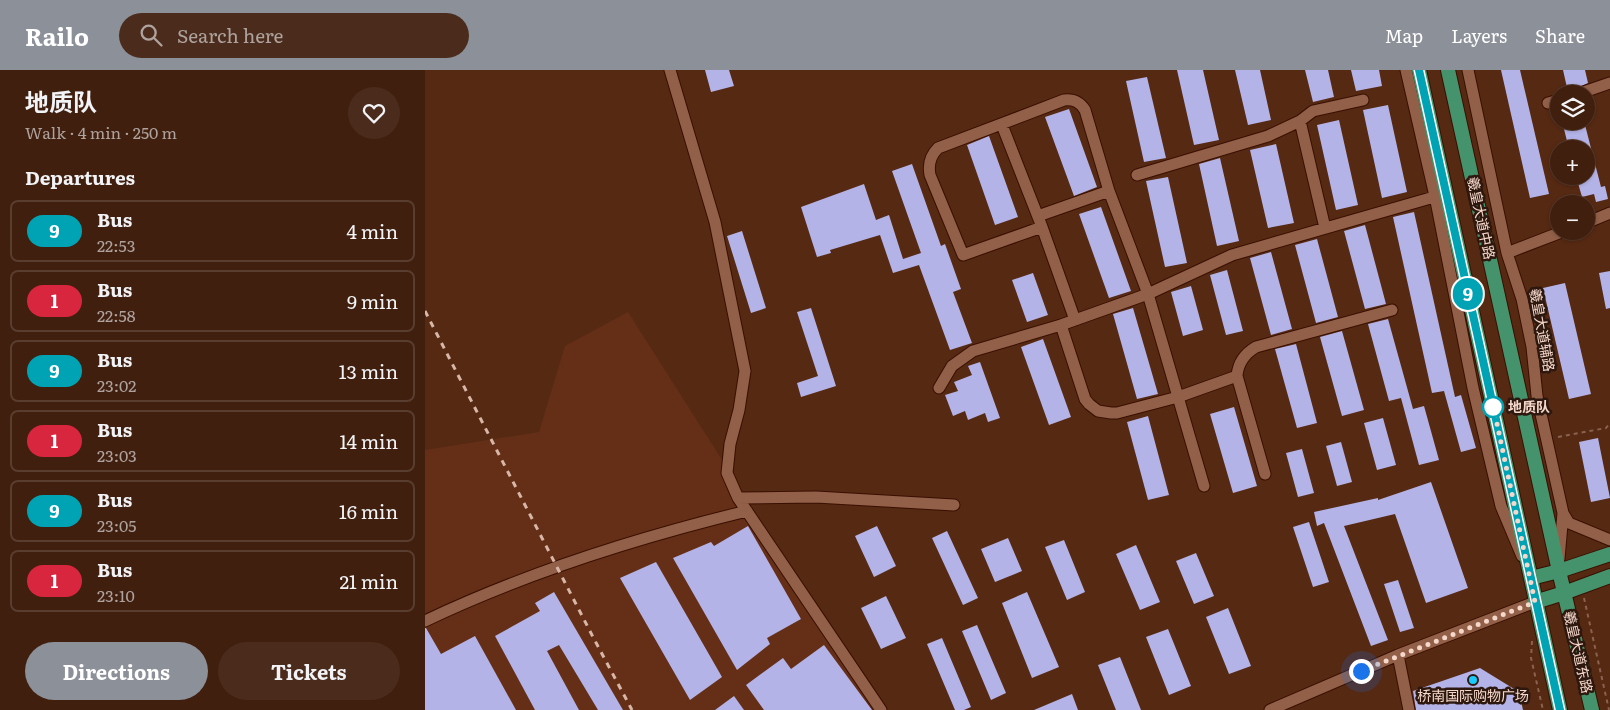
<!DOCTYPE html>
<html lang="en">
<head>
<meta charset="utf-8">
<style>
  body { margin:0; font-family:Literata,"Noto Sans SC",serif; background:#4b2c1c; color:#f1f3f6; height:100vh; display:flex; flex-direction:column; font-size:19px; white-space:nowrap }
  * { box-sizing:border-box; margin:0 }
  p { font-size:16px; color:#aea29e }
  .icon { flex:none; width:28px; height:28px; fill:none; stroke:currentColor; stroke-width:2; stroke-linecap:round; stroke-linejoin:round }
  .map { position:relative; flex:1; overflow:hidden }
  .drawer { display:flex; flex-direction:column; background:#401f0e; width:425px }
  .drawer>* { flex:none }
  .badge { padding:0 10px; border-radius:16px; font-size:18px; line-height:32px }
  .buttons { position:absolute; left:1125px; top:15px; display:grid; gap:10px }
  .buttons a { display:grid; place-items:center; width:45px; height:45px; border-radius:50%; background:#401f0e; box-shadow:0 1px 4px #0004,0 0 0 1px #593d2e; font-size:25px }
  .you { position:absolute; width:25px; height:25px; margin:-12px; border:4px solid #fff; border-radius:50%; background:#1a73e8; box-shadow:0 0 0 8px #1a73e833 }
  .map>.badge { position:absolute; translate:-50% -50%; box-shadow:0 0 0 2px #fff }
  h2 { padding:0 25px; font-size:19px; line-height:45px }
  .round { display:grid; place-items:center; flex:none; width:52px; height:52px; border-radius:26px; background:#4b2c1c }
  .summary { display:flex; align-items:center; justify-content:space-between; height:85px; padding:0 25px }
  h1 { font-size:24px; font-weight:700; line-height:38px }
  .cta { display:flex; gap:10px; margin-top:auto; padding:10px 25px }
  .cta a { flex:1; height:58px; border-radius:30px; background:#8c9099; color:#fff; font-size:20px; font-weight:700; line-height:58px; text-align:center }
  .cta a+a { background:#4b2c1c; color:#f1f3f6 }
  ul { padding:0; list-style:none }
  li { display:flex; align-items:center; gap:15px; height:62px; margin:0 10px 8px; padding:0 15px; border:2px solid #593d2e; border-radius:8px }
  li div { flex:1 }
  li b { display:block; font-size:19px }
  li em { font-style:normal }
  li .badge { min-width:55px; font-weight:700; text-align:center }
  header { display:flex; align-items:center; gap:30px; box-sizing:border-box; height:70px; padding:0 25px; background:#8c9099; color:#fff }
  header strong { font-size:24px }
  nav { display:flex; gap:28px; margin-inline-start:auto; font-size:18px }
  .search { width:350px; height:45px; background:#4b2c1c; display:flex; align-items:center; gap:12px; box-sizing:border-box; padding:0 18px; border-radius:28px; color:#aea29e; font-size:19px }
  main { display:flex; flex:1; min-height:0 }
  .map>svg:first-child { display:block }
  .built { fill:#642f16 }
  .building { fill:#b4b3e8 }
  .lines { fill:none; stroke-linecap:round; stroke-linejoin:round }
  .minor-casing { stroke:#390f00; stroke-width:13 }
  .major-casing { stroke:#390f00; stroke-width:16 }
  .path { stroke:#8a624f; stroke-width:2; stroke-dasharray:4 4; stroke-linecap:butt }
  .minor { stroke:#925f48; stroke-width:11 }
  .major { stroke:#45936c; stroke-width:14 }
  .rail { stroke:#d8b7a8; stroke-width:3; stroke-dasharray:6 6; stroke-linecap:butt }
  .line-casing { stroke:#fff; stroke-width:11 }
  .line { stroke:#00a3b4; stroke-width:8 }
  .walk { stroke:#f6d8cb; stroke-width:5; stroke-dasharray:0 9 }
  .stop-dot { fill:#fff; stroke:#00a3b4; stroke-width:2.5 }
  .poi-dot { fill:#1bcafc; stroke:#2d180f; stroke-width:2 }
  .labels { text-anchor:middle; stroke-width:5; stroke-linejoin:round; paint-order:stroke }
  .street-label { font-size:14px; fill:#f6d8cb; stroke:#2d180f }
  .stop-label { font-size:14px; font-weight:bold; fill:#f6d8cb; stroke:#2d180f; text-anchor:start }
  .poi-label { font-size:14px; fill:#f6d8cb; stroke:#2d180f }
</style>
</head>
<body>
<header>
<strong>Railo</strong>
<div class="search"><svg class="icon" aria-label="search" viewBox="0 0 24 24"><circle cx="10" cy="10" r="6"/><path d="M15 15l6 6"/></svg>Search here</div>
<nav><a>Map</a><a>Layers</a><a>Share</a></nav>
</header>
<main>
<section class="drawer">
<div class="summary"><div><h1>地质队</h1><p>Walk · 4 min · 250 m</p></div><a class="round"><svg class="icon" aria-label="heart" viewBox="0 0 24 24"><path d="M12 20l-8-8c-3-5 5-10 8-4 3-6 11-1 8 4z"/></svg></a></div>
<h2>Departures</h2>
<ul>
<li><span class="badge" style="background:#00a3b4;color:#fff">9</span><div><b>Bus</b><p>22:53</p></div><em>4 min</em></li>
<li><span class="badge" style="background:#d7263d;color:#fff">1</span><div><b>Bus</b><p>22:58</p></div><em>9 min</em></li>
<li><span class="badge" style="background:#00a3b4;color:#fff">9</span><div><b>Bus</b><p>23:02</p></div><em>13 min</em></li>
<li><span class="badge" style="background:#d7263d;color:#fff">1</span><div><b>Bus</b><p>23:03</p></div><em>14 min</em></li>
<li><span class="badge" style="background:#00a3b4;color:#fff">9</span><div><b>Bus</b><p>23:05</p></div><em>16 min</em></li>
<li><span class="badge" style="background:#d7263d;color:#fff">1</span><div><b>Bus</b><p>23:10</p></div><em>21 min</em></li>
</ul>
<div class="cta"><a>Directions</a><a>Tickets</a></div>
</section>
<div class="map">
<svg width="1185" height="640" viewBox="0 0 1185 640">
  <rect width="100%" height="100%" fill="#562913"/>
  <path class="built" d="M203,242L456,640H0V380L114,362L140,276Z"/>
  <path class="building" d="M280,0H304L309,16L286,22Z
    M752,0H778L794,70L769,75Z
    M810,0H835L846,50L823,55Z
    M880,0H903L909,27L888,32Z
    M926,0H954L957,16L931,21Z
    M1076,0H1095L1124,124L1105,128Z
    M1138,0H1160L1163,13L1143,22Z
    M722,7L741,88L719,92L701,11Z
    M963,35L982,122L957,128L938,40Z
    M644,39L672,117L649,126L620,47Z
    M914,50L933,135L911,140L892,55Z
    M1137,51H1159L1176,117L1180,116L1183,129L1171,132L1169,124L1157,127L1151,106H1161V79H1144Z
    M564,66L593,147L570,155L542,75Z
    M851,74L869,153L843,158L825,80Z
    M795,88L814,171L792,176L774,94Z
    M487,94L516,176L520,174L536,219L528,222L547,273L525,280L494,195L468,203L455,165L405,180L406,183L392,187L376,137L439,114L451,150L464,145L478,189L496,183L467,101Z
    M743,107L762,193L740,197L721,111Z
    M676,137L706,221L684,228L654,144Z
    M989,142L1030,327L1036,325L1051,378L1036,382L1019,321L1007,323L968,147Z
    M940,155L961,234L940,239L919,161Z
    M317,161L341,238L326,243L302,166Z
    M892,169L913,247L891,253L870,175Z
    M846,182L867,259L846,265L825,188Z
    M802,200L818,261L801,265L785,205Z
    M1185,201V238L1181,239L1174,203Z
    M608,203L623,245L602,252L587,210Z
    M1140,213L1166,324L1144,329L1118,218Z
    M766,216L778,260L758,266L746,222Z
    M386,238L411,316L376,327L372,313L393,306L372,242Z
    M708,238L733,324L712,329L688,244Z
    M963,249L988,339L999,336L1014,390L994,395L976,328L964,331L943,254Z
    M917,261L939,340L917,346L895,267Z
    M618,269L646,347L624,355L596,277Z
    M871,274L892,353L872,358L850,279Z
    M555,292L575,348L563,352L560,343L543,350L540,341L528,346L520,325L533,321L529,312L547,305L543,296Z
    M809,337L832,416L808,423L785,344Z
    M723,346L744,425L723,430L702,352Z
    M958,348L971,395L952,400L939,353Z
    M1173,368L1185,428L1166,432L1154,372Z
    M916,372L927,412L912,416L901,376Z
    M877,379L889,423L873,427L861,383Z
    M1006,412L1043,518L1001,533L970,444L919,456L963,570L946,576L899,453L892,456L889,442L953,428V430Z
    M884,452L904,512L888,517L868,457Z
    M323,456L376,549L342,568L345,574L312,600L248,488L286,472L289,476Z
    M452,456L471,496L449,507L430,466Z
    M522,461L553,528L538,535L507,468Z
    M583,468L597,501L570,512L556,479Z
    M639,470L660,522L642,530L620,477Z
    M711,475L735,532L715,540L691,484Z
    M771,483L789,526L769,534L751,491Z
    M231,492L297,607L265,630L195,508Z
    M973,510L989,558L975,562L959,514Z
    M129,522L198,640H173L134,575L122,581L154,640H110L70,566L115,541L110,533Z
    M602,522L634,597L607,608L577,533Z
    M461,526L481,568L456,579L436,538Z
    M803,538L826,596L804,604L781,547Z
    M552,555L581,623L566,630L537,561Z
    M0,558H1L16,584L50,566L91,640H0Z
    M743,559L766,616L744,625L721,567Z
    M517,568L546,637L539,640H530L502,574Z
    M399,575L447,640H339L321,615L358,588L366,599Z
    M695,587L716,640H691L673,595Z
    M1055,598L1094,622L1098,640H991L988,621Z
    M647,624L653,640H609Z
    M309,626L319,640H290Z"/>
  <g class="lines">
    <defs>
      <path id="minor" d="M245,0L290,152L320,301L314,340L305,374L302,403L313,428L456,640
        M981,0L1010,126L1048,318L1076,436L1097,486
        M1043,0L1082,183L1097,229L1107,277L1112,326L1138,443L1144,453L1185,470
        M1153,24L1185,13
        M1123,33L1134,30
        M875,51L900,158
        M577,55L617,157L650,250
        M712,105L843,66L875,51L888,41L938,30
        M1161,153L1185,143
        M617,157L538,185L505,105C503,95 505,86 513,78L639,30C649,29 655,32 660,40L684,121
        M1082,183L1139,161
        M636,255L660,329L664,334L673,341L686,343H692L753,327L812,306L840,404
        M812,306C813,293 819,284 831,277L967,240
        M514,318L527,296L548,281L636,255L723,224L684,121L613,146
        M779,416L723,224L807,185L1016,125
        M313,428L391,427L529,435
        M1134,489L1138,443
        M0,551C103,502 211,468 322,441
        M973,585L984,640
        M845,640L973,585L1110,532"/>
      <path id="major" d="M994,0L1135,640
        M1023,0L1134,501L1167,640
        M1106,508L1134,501L1185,484
        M1110,532L1139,523L1185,506"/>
    </defs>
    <use href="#minor" class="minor-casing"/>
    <use href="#major" class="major-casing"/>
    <path class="path" d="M1133,367L1181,358L1185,353
      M1159,528L1184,640
      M1107,571L1106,588L1118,640"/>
    <use href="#minor" class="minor"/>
    <use href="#major" class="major"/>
    <path class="rail" d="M0,241L168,567L207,640"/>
  </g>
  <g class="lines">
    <defs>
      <path id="line" d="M994,0L1135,640"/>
    </defs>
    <use href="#line" class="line-casing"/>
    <use href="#line" class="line"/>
    <path class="walk" d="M936,601L1110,532L1068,335V337"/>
  </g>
  <circle class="stop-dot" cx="1068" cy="337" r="10"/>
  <circle class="poi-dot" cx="1048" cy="610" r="5"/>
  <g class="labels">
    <g class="street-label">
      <text transform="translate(1056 148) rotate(78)" y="5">羲皇大道中路</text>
      <text transform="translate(1117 260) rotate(80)" y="5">羲皇大道辅路</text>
      <text transform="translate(1153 582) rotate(77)" y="5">羲皇大道东路</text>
    </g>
    <g class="stop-label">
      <text x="1083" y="342">地质队</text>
    </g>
    <g class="poi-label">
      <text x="1048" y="631">桥南国际购物广场</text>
    </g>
  </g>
</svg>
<div class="buttons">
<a><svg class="icon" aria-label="layers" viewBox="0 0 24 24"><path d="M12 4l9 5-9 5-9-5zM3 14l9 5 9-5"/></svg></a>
<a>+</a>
<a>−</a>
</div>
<div class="you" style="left:936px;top:601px"></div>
<b class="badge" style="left:1043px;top:224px;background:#00a3b4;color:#fff">9</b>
</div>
</main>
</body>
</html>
